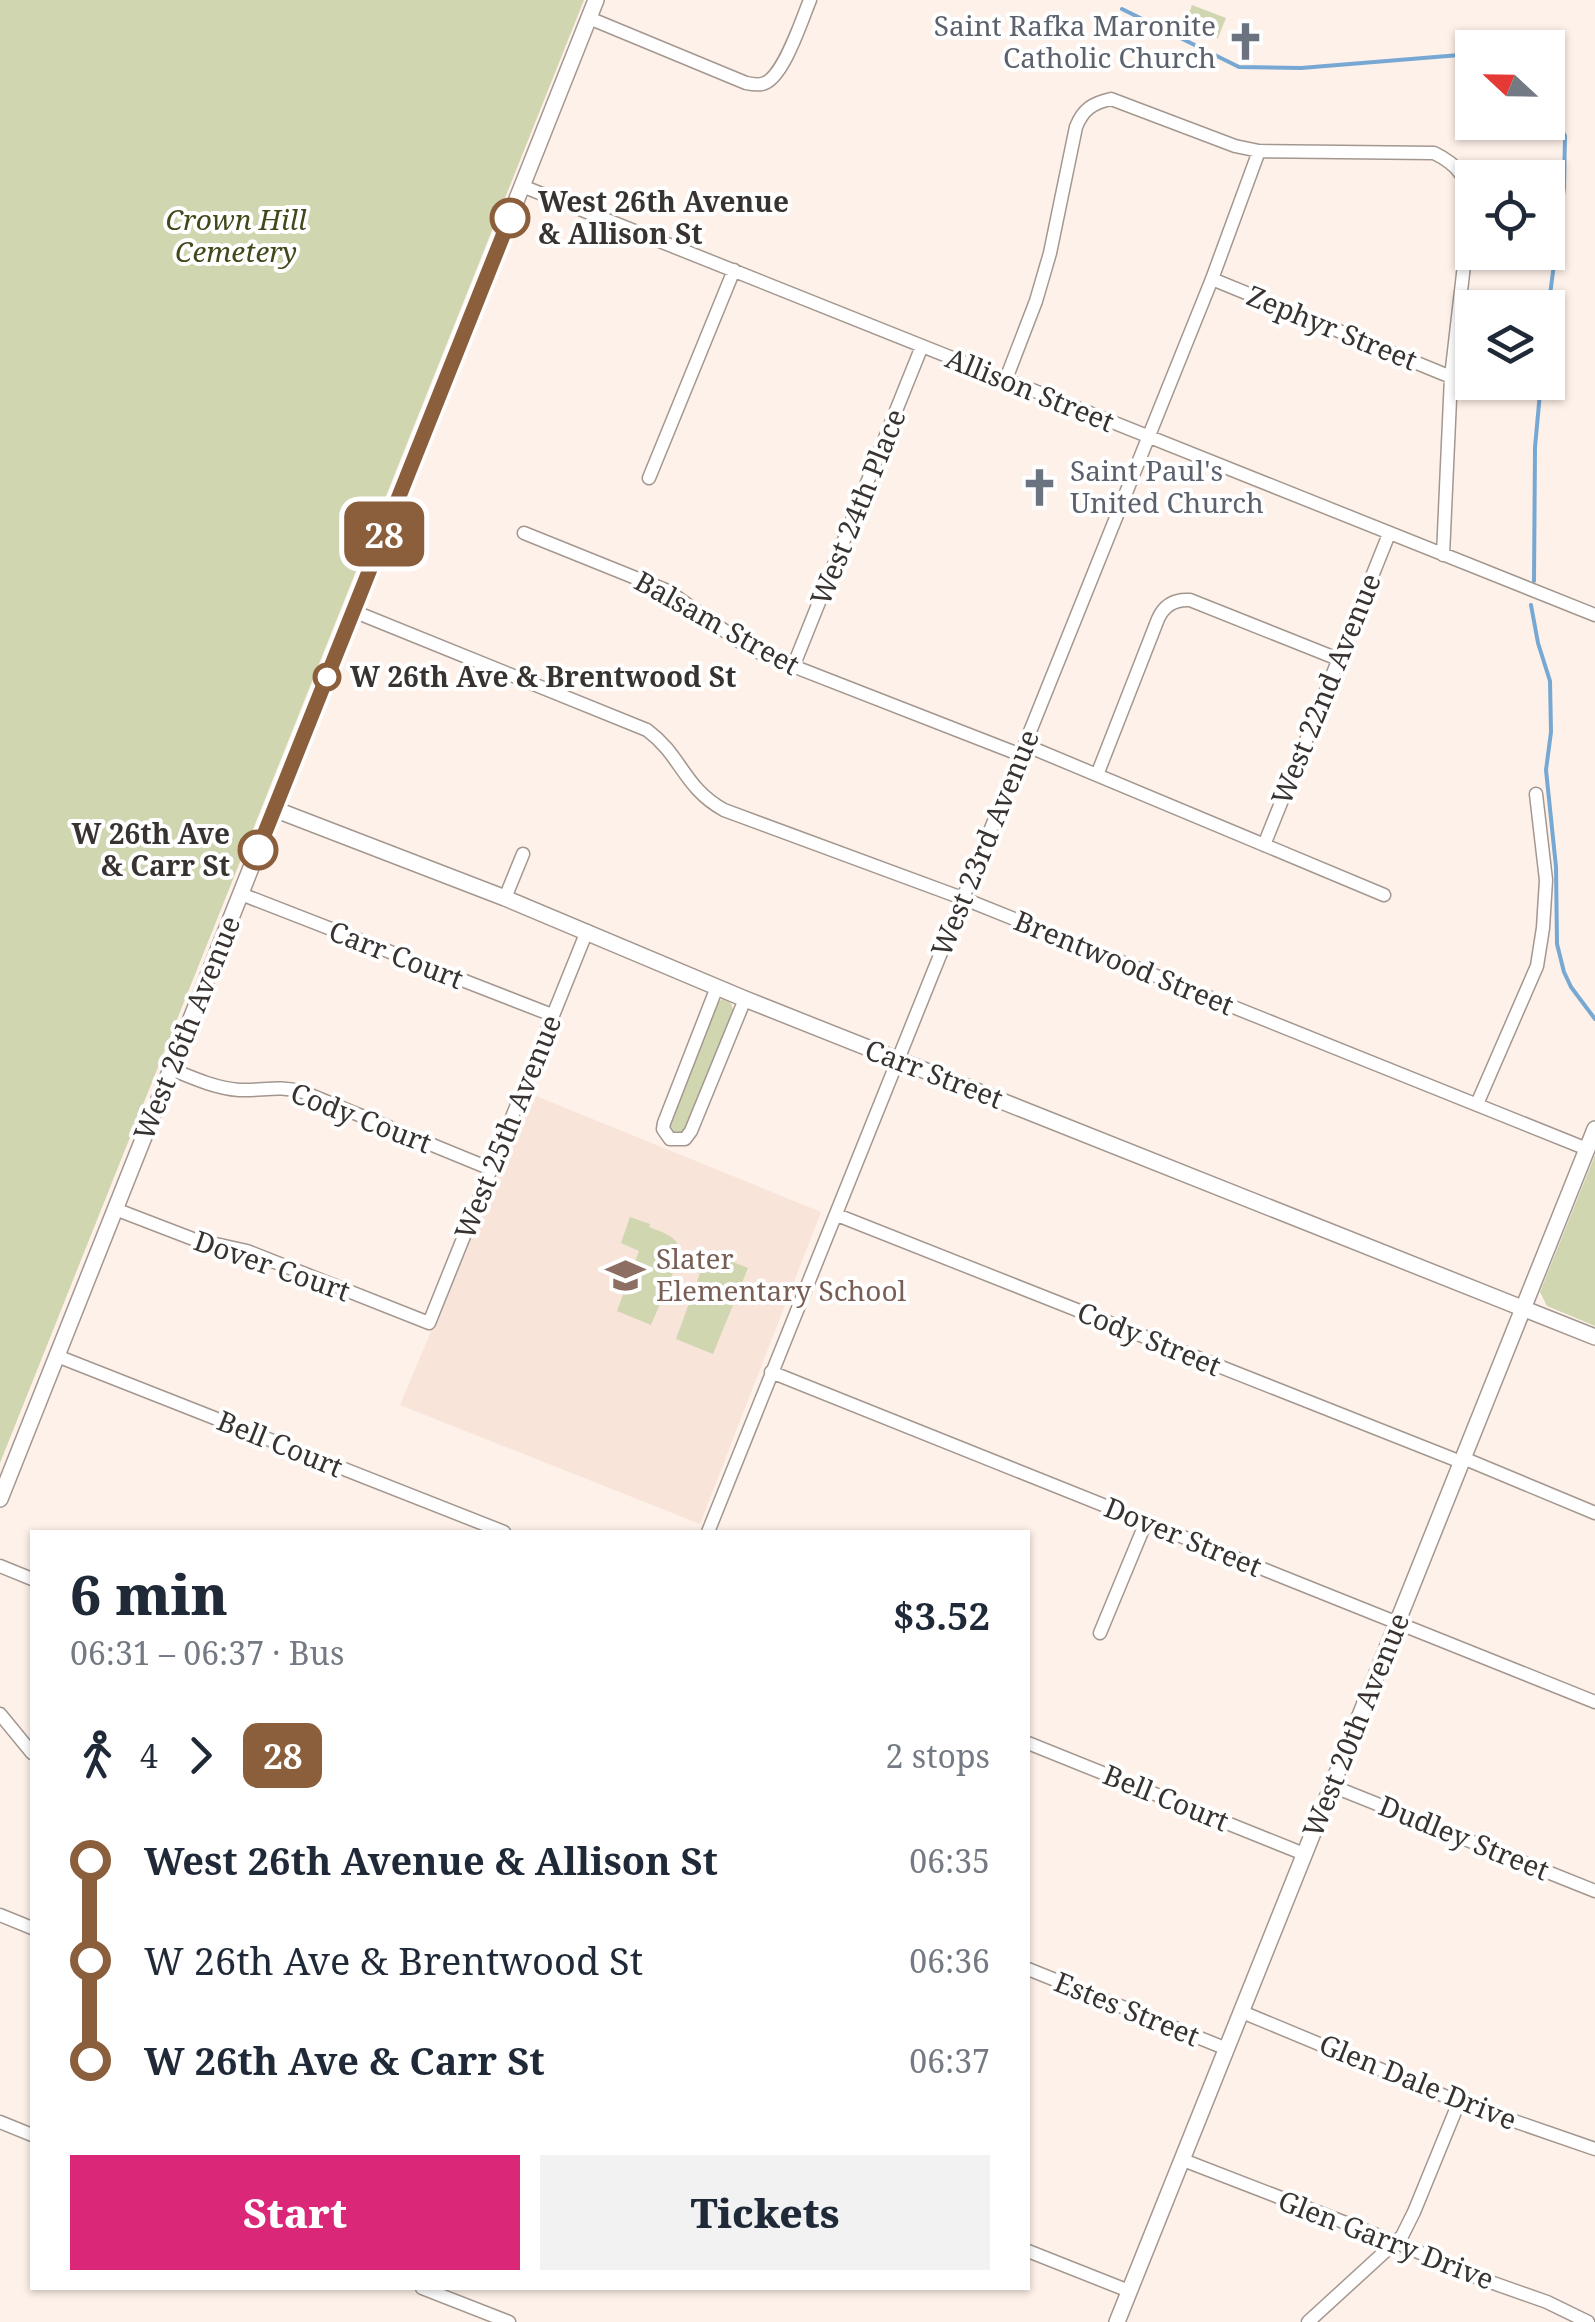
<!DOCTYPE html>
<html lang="en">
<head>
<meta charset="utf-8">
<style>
  body { margin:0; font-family:"Noto Serif",serif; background:#f2f2f3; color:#1f2937; height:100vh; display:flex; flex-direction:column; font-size:38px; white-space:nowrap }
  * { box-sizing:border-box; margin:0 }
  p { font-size:32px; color:#747a83 }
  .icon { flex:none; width:55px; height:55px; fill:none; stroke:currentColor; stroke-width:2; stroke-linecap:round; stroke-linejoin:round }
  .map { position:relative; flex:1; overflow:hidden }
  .sheet { position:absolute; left:30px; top:1530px; width:1000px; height:760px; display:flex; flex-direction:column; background:#fff; border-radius:0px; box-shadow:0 2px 8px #0004 }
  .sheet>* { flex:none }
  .badge { padding:0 20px; border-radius:15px; font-size:35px; line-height:65px }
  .needle { width:65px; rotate:292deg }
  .controls { position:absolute; left:1455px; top:30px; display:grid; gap:20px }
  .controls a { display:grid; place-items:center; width:110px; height:110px; border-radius:0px; background:#fff; box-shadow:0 2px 8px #0004; font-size:50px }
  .map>.badge { position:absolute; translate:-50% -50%; box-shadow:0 0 0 5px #fff }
  .legs { display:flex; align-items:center; gap:15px; height:110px; padding:0 40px; font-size:32px }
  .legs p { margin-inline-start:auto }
  .head { display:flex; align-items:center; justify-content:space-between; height:170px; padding:0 40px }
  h1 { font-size:55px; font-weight:800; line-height:75px }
  .cta { display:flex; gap:20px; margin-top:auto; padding:20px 40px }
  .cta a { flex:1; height:115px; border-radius:0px; background:#db2777; color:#fff; font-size:40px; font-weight:800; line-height:115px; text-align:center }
  .cta a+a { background:#f2f2f3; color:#1f2937 }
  ul { padding:0 40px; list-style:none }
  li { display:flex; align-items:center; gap:35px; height:100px; font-size:38px }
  li i { display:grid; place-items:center; width:15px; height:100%; margin:0 12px; background:currentColor }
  li i::after { content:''; width:25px; height:25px; margin:-12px; border:8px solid; border-radius:50%; background:#fff }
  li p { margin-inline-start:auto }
  li:first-child i { background:linear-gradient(#0000 50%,currentColor 0) }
  li:last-child i { background:linear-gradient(currentColor 50%,#0000 0) }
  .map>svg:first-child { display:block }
  .built { fill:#f8e4d9 }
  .green { fill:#cfd6b0 }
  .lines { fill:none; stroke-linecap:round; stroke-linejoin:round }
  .stream { stroke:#76a8d3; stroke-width:4 }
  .minor-casing { stroke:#a39790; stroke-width:15 }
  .tertiary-casing { stroke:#a39790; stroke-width:18 }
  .minor { stroke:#fff; stroke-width:12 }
  .tertiary { stroke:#fff; stroke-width:15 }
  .line-1-casing { stroke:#fff; stroke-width:22 }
  .line-1 { stroke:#8b5e3c; stroke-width:15 }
  .stop-1-dot { fill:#fff; stroke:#8b5e3c; stroke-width:5 }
  .labels { text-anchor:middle; stroke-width:8; stroke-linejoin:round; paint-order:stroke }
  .worship-label { font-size:28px; fill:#5b616d; stroke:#fff; text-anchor:end }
  .stop-label { font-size:28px; font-weight:bold; fill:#383330; stroke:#fff; text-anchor:start }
  .park-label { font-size:28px; font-style:italic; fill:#424819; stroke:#fff }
  .street-label { font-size:28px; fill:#383330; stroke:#fff }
  .education-label { font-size:28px; fill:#785e54; stroke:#fff; text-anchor:start }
</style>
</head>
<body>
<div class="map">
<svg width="1595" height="2322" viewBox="0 0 1595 2322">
  <rect width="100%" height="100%" fill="#fef1e9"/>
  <path class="built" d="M531,1094L821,1212L700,1524L400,1405Z"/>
  <path class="green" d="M0,0H584L0,1463Z
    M1192,5L1226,18L1218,38L1185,25Z
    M722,999L731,1003L733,1010L686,1128L682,1135H673L668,1128L716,1005Z
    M1595,1155V1326L1547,1306L1540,1292Z
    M630,1217L650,1224L649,1227C664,1233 679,1236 681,1254L651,1325L617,1311L639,1251L621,1243Z
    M720,1257L748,1268L713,1354L676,1339L703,1265L712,1258Z"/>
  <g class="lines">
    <path class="stream" d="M1122,9L1239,67L1301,68L1472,54
      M1548,105L1565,136L1564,188L1548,310
      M1534,581L1535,447L1541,382
      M1531,605L1538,643L1550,681L1551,732L1546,770L1556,867L1557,944L1564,972L1571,987L1595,1019"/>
    <defs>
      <path id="minor" d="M589,18L746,83C751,84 757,85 762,84C783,80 802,19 810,0
        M522,186L1595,615
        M1212,279L1451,377
        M1006,379L1036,301L1050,253L1076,127C1083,109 1093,103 1111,99L1235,146L1259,151L1434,153C1459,165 1467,178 1471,205L1451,377L1443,555
        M649,478L734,270
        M524,533L668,591L742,643L762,654L1021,755
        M353,611L647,730C682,756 683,787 724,810L962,898L1587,1149
        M793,667L922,346
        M1025,745L1384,895
        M1097,775L1158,619C1164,605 1175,599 1190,600L1338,659
        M1264,845L1389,534
        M241,894L552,1015
        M505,898L523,854
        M717,987L664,1123L663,1129L670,1139H685L691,1131L745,999
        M171,1069C193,1078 215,1088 239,1090C264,1091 278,1085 303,1092L491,1169
        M1477,1104L1537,966L1543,928L1546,880L1536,794
        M115,1209L193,1239L247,1251L429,1323L587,931
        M837,1215L1461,1462
        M57,1356L504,1532
        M771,1372L1595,1702
        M1463,1458L1595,1513
        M708,1532L1212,279L1259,151
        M0,1566L32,1579
        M1100,1633L1146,1522
        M0,1714L32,1753
        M1028,1743L1304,1854
        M1332,1786L1595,1891
        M0,1915L32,1928
        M1028,1969L1227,2049
        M1242,2012L1459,2102L1595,2149
        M0,2122L32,2135
        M1183,2160L1395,2242L1479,2278L1547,2302L1588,2322
        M1028,2251L1129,2291
        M422,2288L509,2322
        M1308,2322L1402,2236L1414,2212L1459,2102"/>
      <path id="tertiary" d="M274,809L505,898L745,999L1595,1337
        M0,1499L596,0
        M1117,2322L1595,1129"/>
    </defs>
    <use href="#minor" class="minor-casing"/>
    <use href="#tertiary" class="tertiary-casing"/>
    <use href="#minor" class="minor"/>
    <use href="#tertiary" class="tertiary"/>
  </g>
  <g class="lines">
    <defs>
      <path id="line-1" d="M258,850L510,218"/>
    </defs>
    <use href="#line-1" class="line-1-casing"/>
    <use href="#line-1" class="line-1"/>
  </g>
  <defs>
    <symbol id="church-bare" viewBox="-9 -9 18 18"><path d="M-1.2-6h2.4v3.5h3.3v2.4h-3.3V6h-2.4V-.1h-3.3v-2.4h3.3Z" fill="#6b7280" stroke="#fff" stroke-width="2.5" paint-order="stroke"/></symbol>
    <symbol id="school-bare" viewBox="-9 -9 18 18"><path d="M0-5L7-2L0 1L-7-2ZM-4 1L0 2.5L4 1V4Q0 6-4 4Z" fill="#8d6e63" stroke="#fff" stroke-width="2.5" paint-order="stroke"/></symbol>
  </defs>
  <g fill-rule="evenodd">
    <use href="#church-bare" x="1218" y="14" width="55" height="55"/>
    <use href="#church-bare" x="1012" y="460" width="55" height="55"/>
    <use href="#school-bare" x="598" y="1248" width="55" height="55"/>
  </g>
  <g class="stop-1-dot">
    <circle cx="510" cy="218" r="18"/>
    <circle cx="327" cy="677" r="12"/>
    <circle cx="258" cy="850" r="18"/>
  </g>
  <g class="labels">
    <g class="worship-label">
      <text x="1216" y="36">Saint Rafka Maronite<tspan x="1216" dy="32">Catholic Church</tspan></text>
      <text x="1070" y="481" text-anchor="start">Saint Paul's<tspan x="1070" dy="32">United Church</tspan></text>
    </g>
    <g class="stop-label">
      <text x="538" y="212">West 26th Avenue<tspan x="538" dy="32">&amp; Allison St</tspan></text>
      <text x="350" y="687">W 26th Ave &amp; Brentwood St</text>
      <text x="230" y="844" text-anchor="end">W 26th Ave<tspan x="230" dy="32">&amp; Carr St</tspan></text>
    </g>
    <g class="park-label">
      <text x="236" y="230">Crown Hill<tspan x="236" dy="32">Cemetery</tspan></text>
    </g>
    <g class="street-label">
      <text transform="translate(1332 328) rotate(22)" y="10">Zephyr Street</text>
      <text transform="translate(1030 390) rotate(22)" y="10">Allison Street</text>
      <text transform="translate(858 507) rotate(-68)" y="10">West 24th Place</text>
      <text transform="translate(717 623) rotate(29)" y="10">Balsam Street</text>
      <text transform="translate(1326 689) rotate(-68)" y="10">West 22nd Avenue</text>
      <text transform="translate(985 843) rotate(-68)" y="10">West 23rd Avenue</text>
      <text transform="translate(396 955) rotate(21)" y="10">Carr Court</text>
      <text transform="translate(1124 963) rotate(22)" y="10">Brentwood Street</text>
      <text transform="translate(187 1028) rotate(-68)" y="10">West 26th Avenue</text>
      <text transform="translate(934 1074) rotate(21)" y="10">Carr Street</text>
      <text transform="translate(361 1118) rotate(21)" y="10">Cody Court</text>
      <text transform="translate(508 1127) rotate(-68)" y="10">West 25th Avenue</text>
      <text transform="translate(272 1266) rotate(19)" y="10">Dover Court</text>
      <text transform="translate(1149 1339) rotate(22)" y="10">Cody Street</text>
      <text transform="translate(280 1444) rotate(22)" y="10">Bell Court</text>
      <text transform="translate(1183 1537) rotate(22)" y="10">Dover Street</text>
      <text transform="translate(1356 1725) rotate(-68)" y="10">West 20th Avenue</text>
      <text transform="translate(1166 1798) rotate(22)" y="10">Bell Court</text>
      <text transform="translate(1464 1838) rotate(22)" y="10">Dudley Street</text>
      <text transform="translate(1127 2009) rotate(22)" y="10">Estes Street</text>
      <text transform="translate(1418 2082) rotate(22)" y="10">Glen Dale Drive</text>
      <text transform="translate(1386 2240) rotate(21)" y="10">Glen Garry Drive</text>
    </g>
    <g class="education-label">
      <text x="656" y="1269">Slater<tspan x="656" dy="32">Elementary School</tspan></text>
    </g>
  </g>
</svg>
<div class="controls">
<a><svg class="needle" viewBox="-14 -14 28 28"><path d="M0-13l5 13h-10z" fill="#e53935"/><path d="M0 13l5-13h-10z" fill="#747a83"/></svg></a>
<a><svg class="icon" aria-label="locate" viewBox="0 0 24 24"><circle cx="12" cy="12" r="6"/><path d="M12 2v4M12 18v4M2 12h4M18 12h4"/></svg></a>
<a><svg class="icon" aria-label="layers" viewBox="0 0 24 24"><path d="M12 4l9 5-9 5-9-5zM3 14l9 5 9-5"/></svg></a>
</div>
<b class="badge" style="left:384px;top:534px;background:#8b5e3c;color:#fff">28</b>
<section class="sheet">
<div class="head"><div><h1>6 min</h1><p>06:31 – 06:37 · Bus</p></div><b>$3.52</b></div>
<div class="legs"><svg class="icon" aria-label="walk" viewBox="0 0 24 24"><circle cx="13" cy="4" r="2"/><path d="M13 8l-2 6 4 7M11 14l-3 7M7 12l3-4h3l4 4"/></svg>4<svg class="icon" aria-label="forward" viewBox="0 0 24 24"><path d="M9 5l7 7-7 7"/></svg><b class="badge" style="background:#8b5e3c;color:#fff">28</b><p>2 stops</p></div>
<ul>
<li><i style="color:#8b5e3c"></i><b>West 26th Avenue &amp; Allison St</b><p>06:35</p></li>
<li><i style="color:#8b5e3c"></i><span>W 26th Ave &amp; Brentwood St</span><p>06:36</p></li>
<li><i style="color:#8b5e3c"></i><b>W 26th Ave &amp; Carr St</b><p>06:37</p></li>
</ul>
<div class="cta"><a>Start</a><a>Tickets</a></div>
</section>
</div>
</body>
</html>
